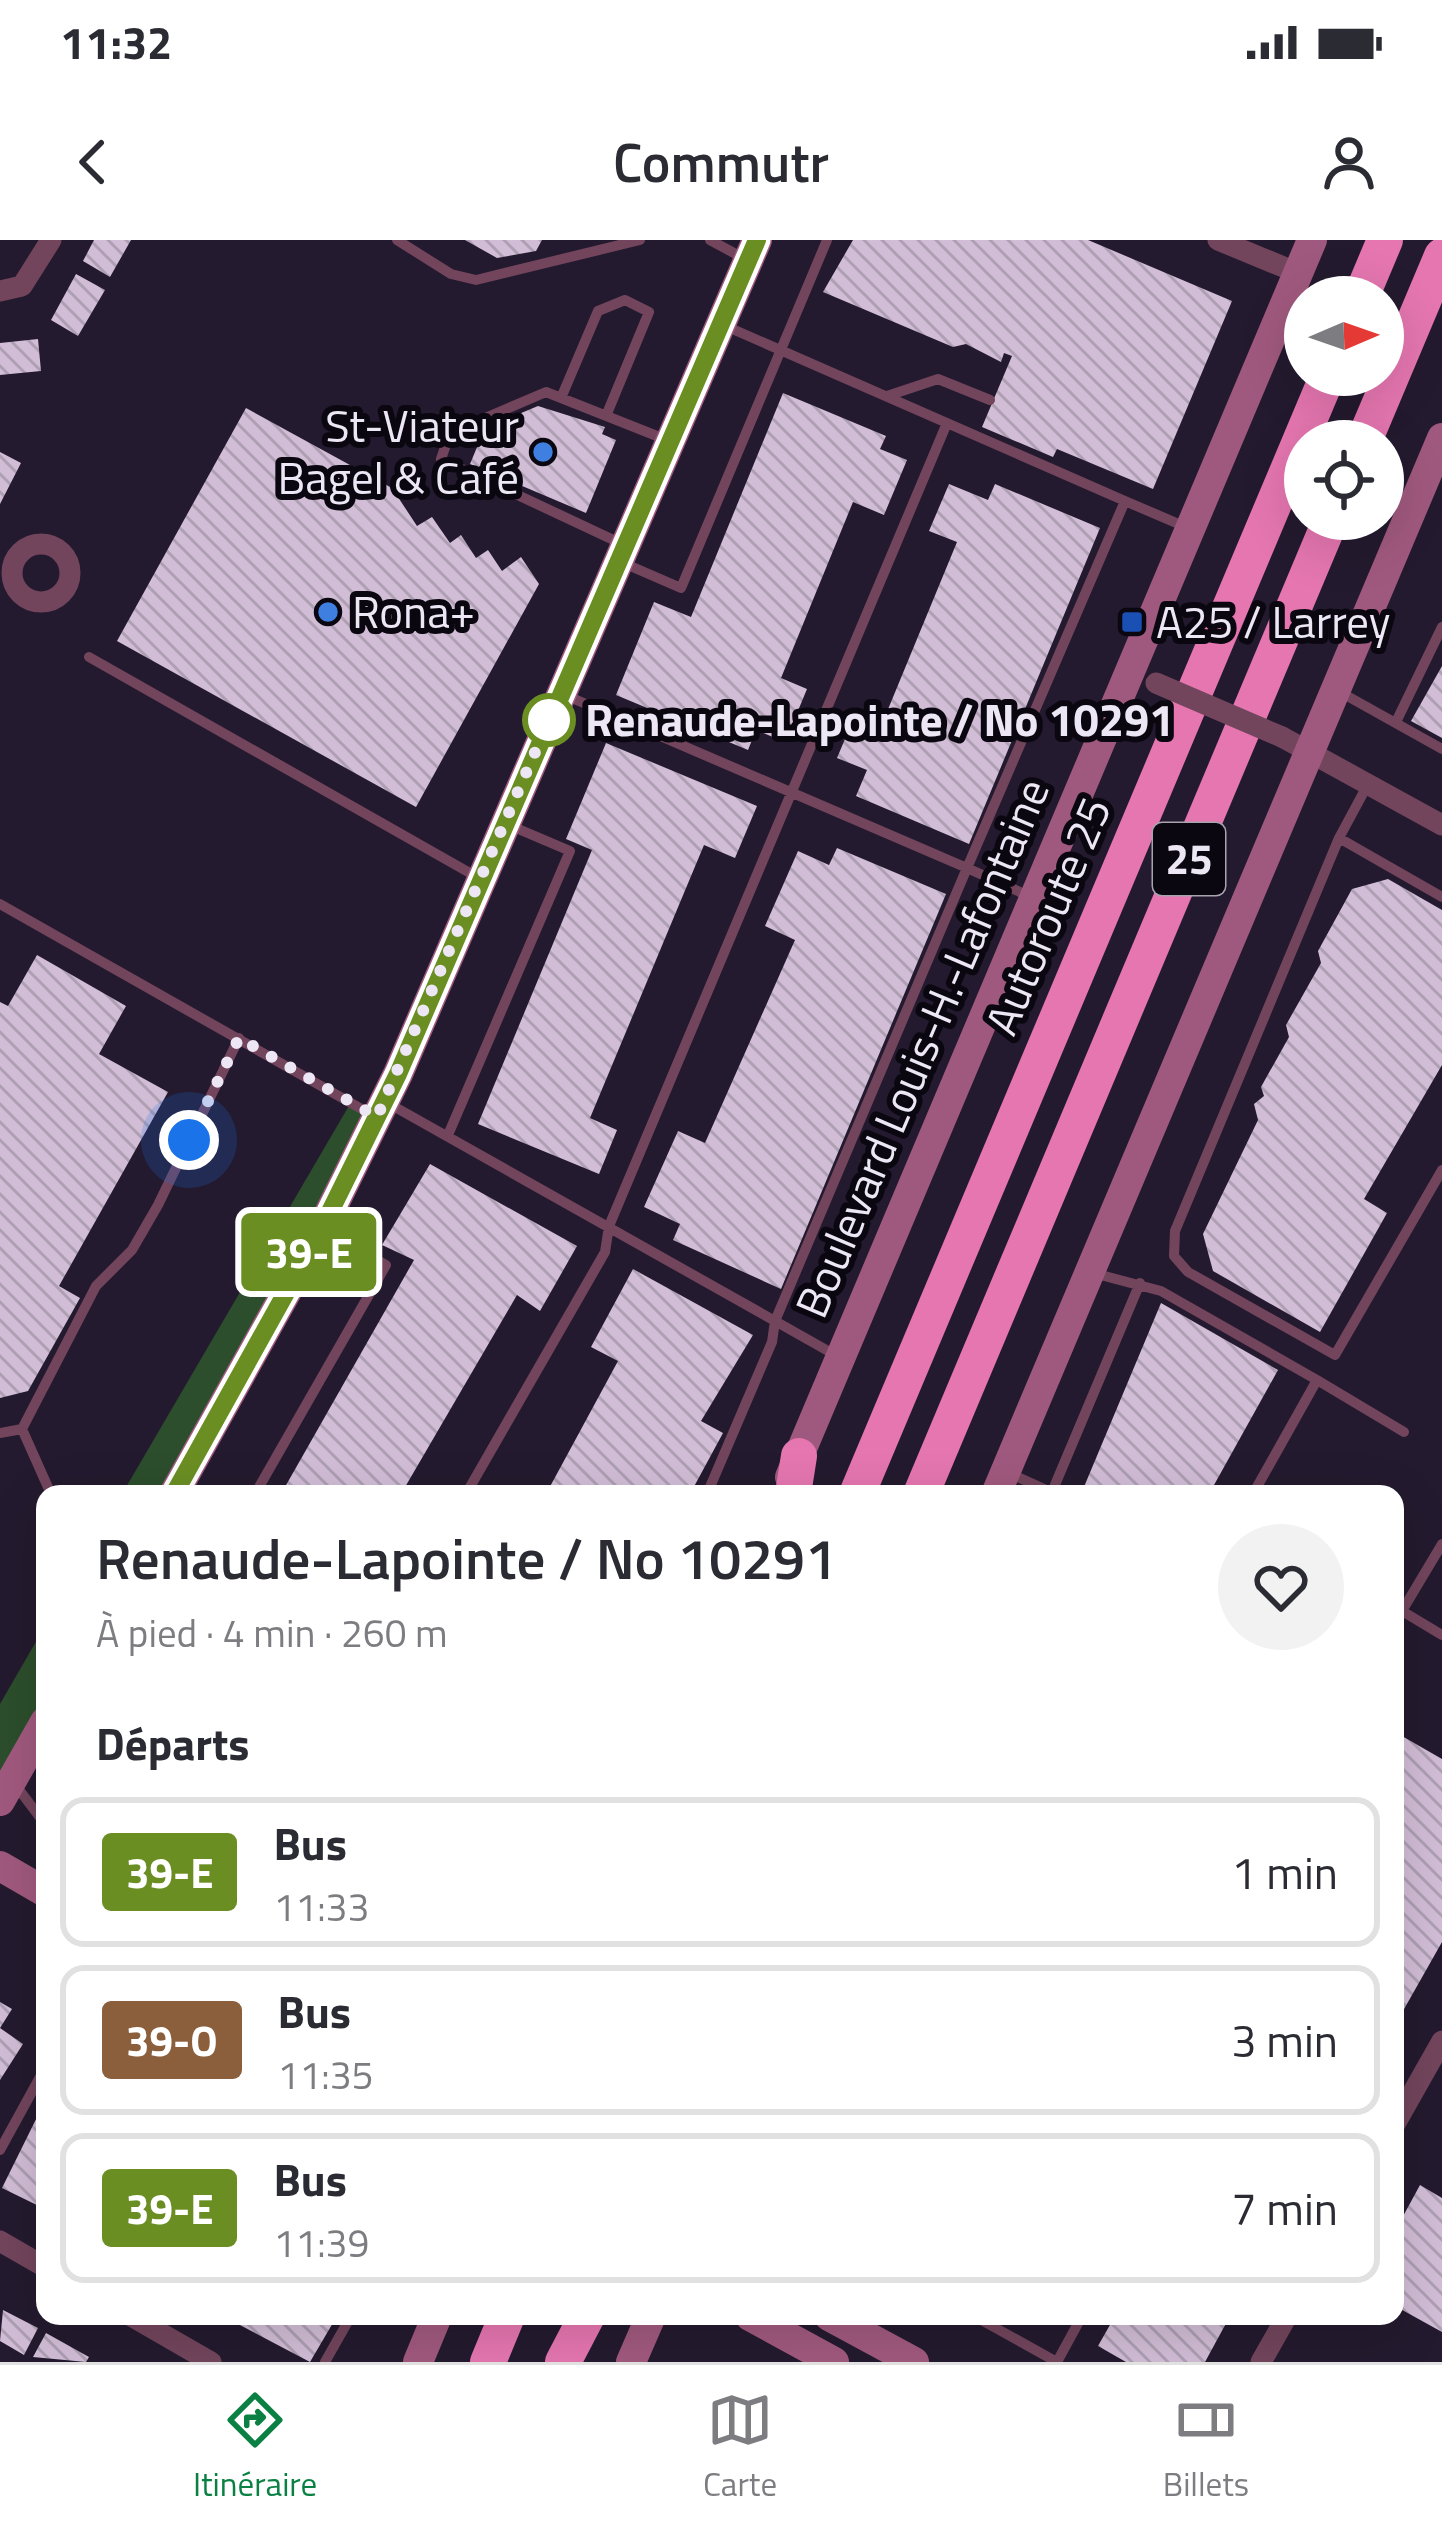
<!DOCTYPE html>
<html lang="fr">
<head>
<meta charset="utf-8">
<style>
  body { margin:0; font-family:"Titillium Web",sans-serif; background:#f2f2f3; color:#2b2b33; height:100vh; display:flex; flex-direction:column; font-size:45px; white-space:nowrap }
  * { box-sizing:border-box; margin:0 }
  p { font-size:39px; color:#7c7c81 }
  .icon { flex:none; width:66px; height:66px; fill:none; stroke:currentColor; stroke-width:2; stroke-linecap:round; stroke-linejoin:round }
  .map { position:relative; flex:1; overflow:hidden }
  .sheet { position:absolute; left:36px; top:1245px; width:1368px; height:840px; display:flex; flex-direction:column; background:#fff; border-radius:24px; box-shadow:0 12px 48px #0002 }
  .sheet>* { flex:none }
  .badge { padding:0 24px; border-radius:9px; font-size:42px; line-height:78px }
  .needle { width:78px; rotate:88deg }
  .fabs { position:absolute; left:1284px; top:36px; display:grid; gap:24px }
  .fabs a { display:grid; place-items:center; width:120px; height:120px; border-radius:50%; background:#fff; box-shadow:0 12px 48px #0002; font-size:60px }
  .you { position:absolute; width:60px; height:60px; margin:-30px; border:9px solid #fff; border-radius:50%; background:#1a73e8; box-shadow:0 0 0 18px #1a73e833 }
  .map>.badge { position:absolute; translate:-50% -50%; box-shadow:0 0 0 6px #fff }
  h2 { padding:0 60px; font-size:45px; line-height:108px }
  .round { display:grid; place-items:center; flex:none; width:126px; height:126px; border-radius:63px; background:#f2f2f3 }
  .overview { display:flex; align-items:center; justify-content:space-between; height:204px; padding:0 60px }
  h1 { font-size:57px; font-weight:600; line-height:90px }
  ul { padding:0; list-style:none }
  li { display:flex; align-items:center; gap:36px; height:150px; margin:0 24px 18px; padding:0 36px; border:6px solid #e1e1e2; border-radius:24px }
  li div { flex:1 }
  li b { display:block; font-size:45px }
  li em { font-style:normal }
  li .badge { min-width:132px; font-weight:700; text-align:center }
  .status { display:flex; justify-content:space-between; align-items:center; height:84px; padding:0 60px; background:#fff; direction:ltr }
  .status svg { height:33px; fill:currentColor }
  header { display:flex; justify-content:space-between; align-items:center; height:156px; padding:0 60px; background:#fff; font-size:54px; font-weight:600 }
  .menu { display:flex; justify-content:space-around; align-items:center; height:168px; border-top:3px solid #e1e1e2; background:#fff; font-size:33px; color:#7c7c81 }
  .menu a { display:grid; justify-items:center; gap:6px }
  .menu .selected { color:#0b8043 }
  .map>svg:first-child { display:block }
  .green { fill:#2c4e2c }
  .building { fill:url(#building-back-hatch) }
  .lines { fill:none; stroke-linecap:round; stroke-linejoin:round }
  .lane { stroke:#72455c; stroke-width:10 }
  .street { stroke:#72455c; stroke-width:21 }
  .secondary { stroke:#a0597e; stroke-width:30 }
  .highway { stroke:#e576b0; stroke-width:36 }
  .street-bridge { stroke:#72455c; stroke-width:21 }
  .line-casing { stroke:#fff; stroke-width:27 }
  .line { stroke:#6b8e23; stroke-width:18 }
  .walk { stroke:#ede6f4; stroke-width:12; stroke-dasharray:0 21.6 }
  .shop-dot { fill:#3f7fe0; stroke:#0b0710; stroke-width:4.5 }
  .transit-dot { fill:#1a4fb4; stroke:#0b0710; stroke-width:4.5 }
  .stop-dot { fill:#fff; stroke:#6b8e23; stroke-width:6 }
  .labels { text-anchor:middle; stroke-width:12; stroke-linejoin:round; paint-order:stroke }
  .shield { fill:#0b0710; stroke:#a9a3b0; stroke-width:3 }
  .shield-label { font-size:42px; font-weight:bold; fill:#ede6f4 }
  .poi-label { font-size:45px; fill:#ede6f4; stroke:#0b0710; text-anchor:start }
  .stop-label { font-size:45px; font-weight:bold; fill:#ede6f4; stroke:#0b0710; text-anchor:start }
  .street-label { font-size:45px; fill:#ede6f4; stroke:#0b0710 }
</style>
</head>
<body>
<div class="status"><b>11:32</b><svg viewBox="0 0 49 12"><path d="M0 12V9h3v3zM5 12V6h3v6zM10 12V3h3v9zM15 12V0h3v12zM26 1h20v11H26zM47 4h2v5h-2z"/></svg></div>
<header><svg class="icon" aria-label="back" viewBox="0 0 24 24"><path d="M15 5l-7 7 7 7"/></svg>Commutr<svg class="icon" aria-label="person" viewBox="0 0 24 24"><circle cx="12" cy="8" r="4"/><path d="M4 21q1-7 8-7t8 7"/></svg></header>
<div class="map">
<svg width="1442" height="2122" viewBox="0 0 1442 2122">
  <defs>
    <pattern id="building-back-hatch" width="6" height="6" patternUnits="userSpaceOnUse" patternTransform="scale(3)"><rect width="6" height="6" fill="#d1bdd6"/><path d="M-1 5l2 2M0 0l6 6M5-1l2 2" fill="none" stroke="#ae9fb3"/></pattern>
  </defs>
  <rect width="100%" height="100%" fill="#241a2f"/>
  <path class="green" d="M350,864L377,877L174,1254H122Z
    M45,1386V1481L0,1560V1464Z"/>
  <path class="building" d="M94,0H131L110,37L83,21Z
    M465,0H542L536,11L497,18Z
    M853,0H1088L1232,61L1153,249L1057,209L1053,217L982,187L1012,116L1004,113L1001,122L966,104L953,107L823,52Z
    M76,34L105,50L78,96L51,80Z
    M38,99L41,131L0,135V103Z
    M783,153L886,196L880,209L907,220L884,275L853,262L781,438L807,449L785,502L756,490L748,510L616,455L654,362L691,377Z
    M538,166L605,187L602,194L616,200L586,273L470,224L485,188Z
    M246,168L392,248L417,286L432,277L450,303L461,295L476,318L488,310L502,331L521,317L539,344L416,567L117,401Z
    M0,212L21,223L0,264Z
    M949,244L988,260L995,244L1100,288L969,604L856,556L867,530L837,518L858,468L884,479L957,302L929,291Z
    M1442,426V498L1411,481Z
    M606,503L757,566L735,618L704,605L590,878L617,890L599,934L478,884L592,610L566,599Z
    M837,608L946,654L781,1049L673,1000L680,984L644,967L678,891L705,903L795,700L765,686L798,611L829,625Z
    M1388,639L1442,670V825L1364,959L1387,973L1320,1092L1213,1031L1203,994L1258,880L1254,864L1264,856L1261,847L1289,797L1286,785L1321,723L1318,711L1352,649Z
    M37,715L126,766L99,814L168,852L59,1046L80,1058L28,1151L0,1158V762L8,766Z
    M430,924L577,1006L540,1071L517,1055L401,1254H281L414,1020L382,1005Z
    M633,1029L753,1095L701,1181L723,1193L690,1254H546L618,1121L591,1107Z
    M1161,1063L1278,1130L1209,1254H1081Z
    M1395,1492L1442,1519V1702L1395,1785Z
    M0,1762L12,1769L0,1788Z
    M0,1788L23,1804L0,1840Z
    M45,1861V1969L2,1948Z
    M1420,1945L1442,1958V2092L1395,2066V1991Z
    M3,2070L38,2088L24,2115L0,2101Z
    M223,2076H337L310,2122Z
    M1115,2076H1230L1205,2122H1126L1098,2106Z
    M46,2093L89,2117L86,2122L33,2117Z"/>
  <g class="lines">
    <path class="lane" d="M397,0L451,34L476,40L640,0
      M710,0L745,19
      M721,84L1125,261
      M887,156L938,139L990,160
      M561,158L598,71L625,60L649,72L606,176
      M622,304L441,219L450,193L546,152L667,200
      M621,322L681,348L827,0
      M89,417L477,637
      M1340,452L1442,509
      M565,455L967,628L775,1081L837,1116
      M1396,482L1442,387
      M1367,546L1339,598L1442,657
      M1339,598L1175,991L1174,1016L1188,1032L1335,1115L1442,930
      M1031,657L967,628L1125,261L1188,288
      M0,664L374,876
      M386,862L775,1081L772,1102L707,1254
      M448,895L570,611L509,585
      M1093,1033L1161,1051L1317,1140L1253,1254
      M1317,1140L1404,1192
      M22,1189L51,1254
      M0,1193L22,1189L96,1046L132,1010L158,965L239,798
      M1009,1233L1055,1254
      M1052,1252L1140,1043
      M255,1254L386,1025L326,991
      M466,1254L605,1012L609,986L947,183
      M1442,1304L1402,1371L1442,1395
      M14,1543L45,1584
      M0,1910L45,1828
      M974,2076L1057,2122
      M325,2122L351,2076
      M1057,2122L1082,2076"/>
    <path class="street" d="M1218,0L1298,33
      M0,51L22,46L51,0
      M12 333a29 29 0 1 1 58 0a29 29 0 1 1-58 0Z
      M1282,497L1442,585
      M1395,1884L1442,1801
      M0,2001L45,2027
      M131,2076L211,2122
      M1261,2122L1287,2076"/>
    <path class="secondary" d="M790,1237L1312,0
      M174,1254L322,988L398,834L757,0
      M996,1254L1442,198
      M0,1561L45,1482
      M0,1626L45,1652
      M750,2076L834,2122
      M829,2076L914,2122
      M418,2122L437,2076
      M631,2122L651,2076"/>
    <path class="highway" d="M1361,57L1385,0
      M1364,201L1442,16
      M793,1254L799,1216
      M857,1254L1328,135
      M921,1254L1331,279
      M488,2122L507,2076
      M563,2122L587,2076"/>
    <path class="street-bridge" d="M1156,443L1282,497"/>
  </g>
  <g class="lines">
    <defs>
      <path id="line" d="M174,1254L322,988L398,834L757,0"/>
    </defs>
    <use href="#line" class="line-casing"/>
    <use href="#line" class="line"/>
    <path class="walk" d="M189,900L239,798L377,877L549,480"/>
  </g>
  <g class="shop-dot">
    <circle cx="543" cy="212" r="12"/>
    <circle cx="328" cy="372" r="12"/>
  </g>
  <rect class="transit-dot" x="1120" y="370" width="24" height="24" rx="6"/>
  <circle class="stop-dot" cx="549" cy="480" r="24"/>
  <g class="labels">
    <rect class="shield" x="1153" y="583" width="72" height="72" rx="9"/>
    <g class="shield-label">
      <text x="1189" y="634">25</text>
    </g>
    <g class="poi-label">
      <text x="519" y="202" text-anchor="end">St-Viateur<tspan x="519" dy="52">Bagel &amp; Café</tspan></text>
      <text x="352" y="388">Rona+</text>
      <text x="1156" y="398">A25 / Larrey</text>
    </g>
    <g class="stop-label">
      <text x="585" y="496">Renaude-Lapointe / No 10291</text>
    </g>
    <g class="street-label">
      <text transform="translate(1048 676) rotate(-67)" y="16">Autoroute 25</text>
      <text transform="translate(922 808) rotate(-67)" y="16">Boulevard Louis-H.-Lafontaine</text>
    </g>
  </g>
</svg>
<div class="fabs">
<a><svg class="needle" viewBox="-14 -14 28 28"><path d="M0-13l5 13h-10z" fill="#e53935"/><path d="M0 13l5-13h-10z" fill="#7c7c81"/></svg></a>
<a><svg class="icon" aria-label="locate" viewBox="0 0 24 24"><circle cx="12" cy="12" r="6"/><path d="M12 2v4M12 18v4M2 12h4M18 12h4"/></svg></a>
</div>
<div class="you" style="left:189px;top:900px"></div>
<b class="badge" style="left:309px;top:1012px;background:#6b8e23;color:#fff">39-E</b>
<section class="sheet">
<div class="overview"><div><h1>Renaude-Lapointe / No 10291</h1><p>À pied · 4 min · 260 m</p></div><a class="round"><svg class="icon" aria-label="heart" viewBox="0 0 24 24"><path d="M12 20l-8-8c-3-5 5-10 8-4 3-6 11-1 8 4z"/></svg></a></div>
<h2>Départs</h2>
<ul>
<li><span class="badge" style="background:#6b8e23;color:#fff">39-E</span><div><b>Bus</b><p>11:33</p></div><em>1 min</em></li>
<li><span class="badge" style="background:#8b5e3c;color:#fff">39-O</span><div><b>Bus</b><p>11:35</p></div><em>3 min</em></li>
<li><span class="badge" style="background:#6b8e23;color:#fff">39-E</span><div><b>Bus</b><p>11:39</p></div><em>7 min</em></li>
</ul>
</section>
</div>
<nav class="menu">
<a class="selected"><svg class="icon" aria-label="directions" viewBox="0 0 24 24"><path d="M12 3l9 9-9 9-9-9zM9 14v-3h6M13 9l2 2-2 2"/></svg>Itinéraire</a>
<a><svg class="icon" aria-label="map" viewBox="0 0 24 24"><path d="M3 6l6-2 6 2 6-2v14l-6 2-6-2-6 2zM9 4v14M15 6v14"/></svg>Carte</a>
<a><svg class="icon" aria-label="tickets" viewBox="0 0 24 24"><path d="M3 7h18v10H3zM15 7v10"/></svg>Billets</a>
</nav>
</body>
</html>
